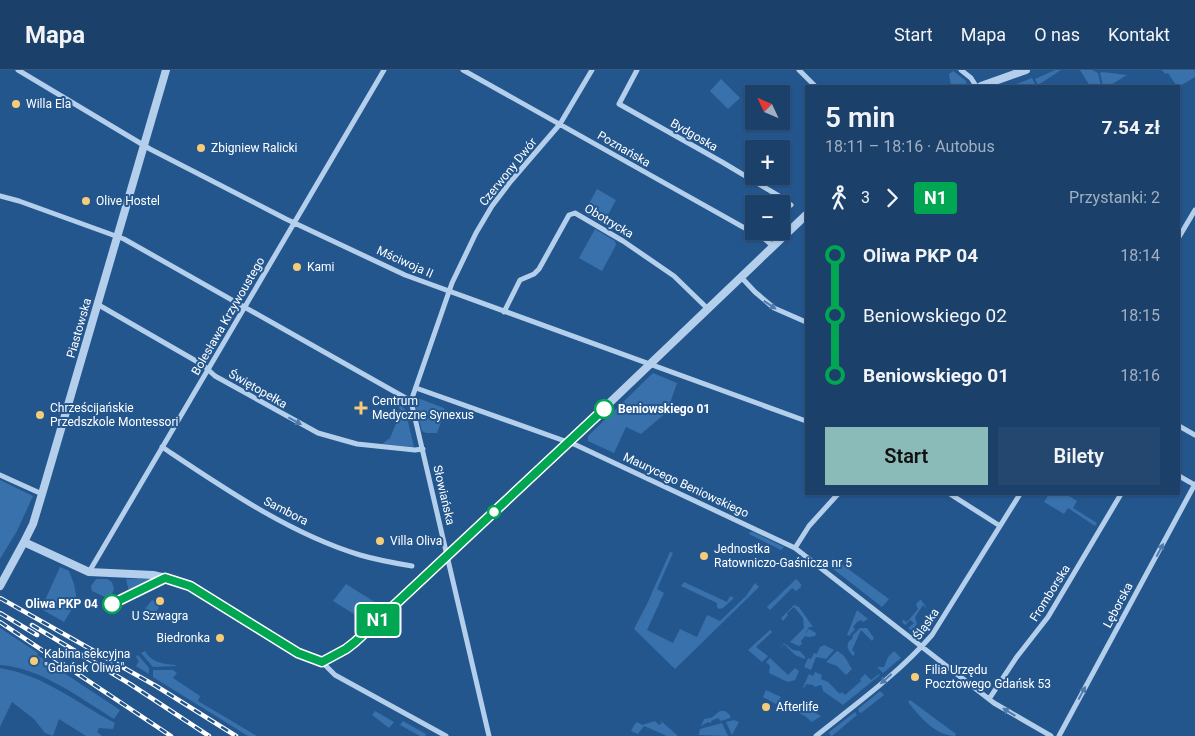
<!DOCTYPE html>
<html lang="pl">
<head>
<meta charset="utf-8">
<style>
  body { margin:0; font-family:Roboto,sans-serif; background:#244770; color:#f1f3f6; height:100vh; display:flex; flex-direction:column; font-size:19px; white-space:nowrap }
  * { box-sizing:border-box; margin:0 }
  p { font-size:16px; color:#a0afc1 }
  .icon { flex:none; width:28px; height:28px; fill:none; stroke:currentColor; stroke-width:2; stroke-linecap:round; stroke-linejoin:round }
  .map { position:relative; flex:1; overflow:hidden }
  .panel { position:absolute; left:805px; top:15px; width:375px; height:410px; display:flex; flex-direction:column; background:#1b406a; border-radius:0px; box-shadow:0 1px 4px #0004,0 0 0 1px #39597e }
  .panel>* { flex:none }
  .badge { padding:0 10px; border-radius:4px; font-size:18px; line-height:32px }
  .needle { width:32px; rotate:314deg }
  .fabs { position:absolute; left:745px; top:15px; display:grid; gap:10px }
  .fabs a { display:grid; place-items:center; width:45px; height:45px; border-radius:0px; background:#1b406a; box-shadow:0 1px 4px #0004,0 0 0 1px #39597e; font-size:25px }
  .map>.badge { position:absolute; translate:-50% -50%; box-shadow:0 0 0 2px #fff }
  .legs { display:flex; align-items:center; gap:8px; height:55px; padding:0 20px; font-size:16px }
  .legs p { margin-inline-start:auto }
  .summary { display:flex; align-items:center; justify-content:space-between; height:85px; padding:0 20px }
  h1 { font-size:28px; font-weight:600; line-height:38px }
  .button { display:flex; gap:10px; margin-top:auto; padding:10px 20px }
  .button a { flex:1; height:58px; border-radius:0px; background:#8bbbb9; color:#111; font-size:20px; font-weight:600; line-height:58px; text-align:center }
  .button a+a { background:#244770; color:#f1f3f6 }
  ul { padding:0 20px; list-style:none }
  li { display:flex; align-items:center; gap:18px; height:60px; font-size:19px }
  li i { display:grid; place-items:center; width:8px; height:100%; margin:0 6px; background:currentColor }
  li i::after { content:''; width:12px; height:12px; margin:-6px; border:4px solid; border-radius:50%; background:#1b406a }
  li p { margin-inline-start:auto }
  li:first-child i { background:linear-gradient(#0000 50%,currentColor 0) }
  li:last-child i { background:linear-gradient(currentColor 50%,#0000 0) }
  header { display:flex; align-items:center; gap:30px; box-sizing:border-box; height:70px; padding:0 25px; background:#1b406a; border-bottom:1px solid #39597e }
  header strong { font-size:24px }
  nav { display:flex; gap:28px; margin-inline-start:auto; font-size:18px }
  .map>svg:first-child { display:block }
  .green { fill:#3871ab }
  .lines { fill:none; stroke-linecap:round; stroke-linejoin:round }
  .minor { stroke:#b4cfeb; stroke-width:5 }
  .tertiary { stroke:#b4cfeb; stroke-width:8 }
  .rail-casing { stroke:#fff; stroke-width:4.5 }
  .rail { stroke:#24568e; stroke-width:2.5; stroke-dasharray:8; stroke-linecap:butt }
  .oneway { fill:#4f7aaa }
  .line-1-casing { stroke:#fff; stroke-width:11 }
  .line-1 { stroke:#00a651; stroke-width:8 }
  .poi-dot { fill:#f6cc77; stroke:#24568e; stroke-width:2 }
  .stop-1-dot { fill:#fff; stroke:#00a651; stroke-width:2.5 }
  .labels { text-anchor:middle; stroke-width:4; stroke-linejoin:round; paint-order:stroke }
  .poi-label { font-size:12px; fill:#fff; stroke:#24568e; text-anchor:start }
  .street-label { font-size:12px; fill:#fff; stroke:#24568e }
  .stop-label { font-size:12px; font-weight:bold; fill:#fff; stroke:#24568e; text-anchor:start }
</style>
</head>
<body>
<header>
<strong>Mapa</strong>
<nav><a>Start</a><a>Mapa</a><a>O nas</a><a>Kontakt</a></nav>
</header>
<div class="map">
<svg width="1195" height="666" viewBox="0 0 1195 666">
  <rect width="100%" height="100%" fill="#24568e"/>
  <path class="green" d="M1055,0H1061L1038,15L1035,9Z
    M1080,0H1092L1098,3L1101,16H1090Z
    M1162,0H1195V7L1180,16L1176,15L1168,3L1165,4Z
    M953,1L965,10L967,13L960,16H951L949,4Z
    M1102,2L1127,5L1109,16H1103L1100,3Z
    M1032,8L1036,16H1006L1014,15Z
    M721,9L740,28L728,39L710,21Z
    M597,119L616,130L603,154L584,143Z
    M595,159L615,171L616,175L602,201L579,188Z
    M653,303L677,313L667,342L641,364L626,357L614,383L588,371V366Z
    M415,327L444,338L445,341L437,363H426L422,361L414,330Z
    M397,333L405,339L414,377L382,374L390,368L401,342Z
    M0,410L33,426L17,461L0,489Z
    M1049,424L1051,426L1053,424H1066L1077,431L1073,438L1097,453L1095,456L1068,438L1064,444L1044,432Z
    M750,462H753L784,477L781,480L749,464Z
    M670,482L673,483L657,519L664,523L647,560L673,573L680,559L697,567L707,545L720,551L746,526L755,513L759,517L675,599L634,559L647,534Z
    M832,487L889,529L882,537L832,498L830,494Z
    M60,497L69,501L74,514L77,531L64,552L41,539Z
    M96,509H107L112,512L114,519L111,527L107,528L92,521L91,516Z
    M126,509H155L129,522Z
    M796,509L801,514V517L796,521L792,518L770,540L767,537Z
    M684,512L727,532L730,526L734,528L723,538L719,539L717,537V533L681,516Z
    M346,514L381,536L365,551L333,531Z
    M152,530L160,535L155,544L145,539Z
    M920,530H921L926,537V538L923,535L915,547L917,554L912,561L908,558L914,553L910,550L905,555L902,552L904,549L905,552L908,551L918,539L916,534Z
    M794,535L799,537L813,557H809L805,565L809,559L816,563L815,566L809,567L805,566L801,571L802,574L799,576L790,572L804,558L803,548L794,537L787,543L788,545L783,551L781,548Z
    M857,540L868,549L863,552L861,550L857,552L853,557L855,559L849,566L847,565Z
    M0,558L38,583L37,585L120,640L114,649C80,628 41,598 0,595Z
    M860,558H867L874,568L872,571L861,560L852,580L855,583L853,586C848,580 844,574 852,569L853,565Z
    M770,560L772,562L756,577L768,586L762,592L748,580Z
    M784,573L793,580L800,581L805,587V589L795,585L784,574L779,579Z
    M824,575L834,580L826,589L816,587L811,600L804,597L808,588L811,589L814,583L817,584L820,577Z
    M145,581C151,592 162,594 175,595L176,596L153,597L141,583Z
    M837,581C846,585 847,592 852,599L846,605L837,596L826,592Z
    M894,581L901,588L883,603L877,597H884L888,587Z
    M138,585L149,598V604L136,596L139,591L136,587Z
    M770,588L788,605L795,598L799,601L795,610L788,612L769,603L770,596L766,592Z
    M0,598C46,606 75,632 115,653L113,659L99,658L97,662L102,666H86L59,649L53,666L45,663L34,649L12,632L0,657Z
    M153,600H173L177,603L173,608L200,626L198,631L257,666H248L153,607Z
    M815,602L822,605L821,609L828,612L840,624L842,622L845,625L861,611L860,609L865,604L871,610L879,604L880,605L843,635L823,621L822,616L820,615L815,617L813,615L806,614L804,618L803,617L809,604L813,606Z
    M766,620L781,627L776,634L763,627Z
    M880,621L884,625L861,643L859,642L858,639Z
    M910,630L956,664L955,666C936,666 919,646 908,632Z
    M804,633L805,634L804,637L821,646L812,652L805,646L799,643Z
    M375,641L394,652L389,658L372,645Z
    M720,641H725L730,645V648L721,651L718,648L711,651V653L708,652L701,656L704,649L711,648Z
    M855,642L857,645L832,666L830,665L829,662Z
    M660,650L678,666H667L644,656L638,664L631,661L634,655L637,652L642,655L655,651L659,655L662,653Z
    M734,650L739,652L732,665L726,652Z
    M403,651L426,664L425,666H420L400,655Z
    M722,653L728,666L699,665L700,659Z"/>
  <g class="lines">
    <path class="minor" d="M18,0L150,79L286,149L405,205L806,351
      M463,0L766,170L773,176
      M637,0L619,34L722,92L779,126L791,135
      M799,0L815,16
      M961,0L971,8L976,16
      M0,126L19,131L124,169L411,331
      M1179,167L1195,140
      M741,207L755,222L774,238L806,252
      M97,234L203,295L215,306L318,363L357,374L415,380L423,379
      M504,242L520,210L534,204L539,199L569,145L575,143L623,171L674,206L708,239
      M416,318L576,375L795,478L994,633L1051,666
      M1179,356L1195,365
      M162,377C222,417 290,464 360,485C377,490 394,493 412,496
      M0,405L42,424
      M1179,406L1195,415
      M950,424L1000,456
      M795,478L809,456L838,424
      M89,502L384,0
      M322,592L335,605L446,666
      M989,629L1016,588L1048,547L1121,424
      M489,666L411,331L452,213L476,163L492,136L511,111L560,54L592,0
      M816,666C856,634 898,604 932,565L1020,424
      M1059,666L1195,414"/>
    <path class="tertiary" d="M981,16L1026,0
      M24,472L89,502L153,505L175,510L190,516L298,583L322,592L346,579L355,572L578,363L806,145
      M0,516L24,472L33,454L42,424L166,0"/>
    <defs>
      <path id="rail" d="M0,528L156,616L236,666
        M0,543L37,565
        M0,552L171,666
        M32,555L130,614L209,666"/>
    </defs>
    <use href="#rail" class="rail-casing"/>
    <use href="#rail" class="rail"/>
  </g>
  <defs><path id="oneway-solid" d="M-6-.8H1V-3.2L6.5 0L1 3.2V.8H-6Z" transform="scale(1.25)"/></defs>
  <g class="oneway">
    <use href="#oneway-solid" transform="translate(770 235) rotate(34)"/>
    <use href="#oneway-solid" transform="translate(295 351) rotate(29)"/>
    <use href="#oneway-solid" transform="translate(1160 480) rotate(-62)"/>
    <use href="#oneway-solid" transform="translate(886 609) rotate(139)"/>
    <use href="#oneway-solid" transform="translate(1082 623) rotate(-62)"/>
    <use href="#oneway-solid" transform="translate(1009 642) rotate(-149)"/>
  </g>
  <g class="lines">
    <defs>
      <path id="line-1" d="M112,534L165,508L190,516L298,583L322,592L346,579L355,572L604,339"/>
    </defs>
    <use href="#line-1" class="line-1-casing"/>
    <use href="#line-1" class="line-1"/>
  </g>
  <g class="poi-dot">
    <circle cx="16" cy="34" r="5"/>
    <circle cx="201" cy="78" r="5"/>
    <circle cx="86" cy="131" r="5"/>
    <circle cx="297" cy="197" r="5"/>
    <path d="M358.5 330.5h5v5h5v5h-5v5h-5v-5h-5v-5h5z"/>
    <circle cx="40" cy="345" r="5"/>
    <circle cx="380" cy="471" r="5"/>
    <circle cx="704" cy="486" r="5"/>
    <circle cx="160" cy="531" r="5"/>
    <circle cx="220" cy="568" r="5"/>
    <circle cx="34" cy="591" r="5"/>
    <circle cx="915" cy="607" r="5"/>
    <circle cx="766" cy="637" r="5"/>
  </g>
  <g class="stop-1-dot">
    <circle cx="604" cy="339" r="9"/>
    <circle cx="494" cy="442" r="6"/>
    <circle cx="112" cy="534" r="9"/>
  </g>
  <g class="labels">
    <g class="poi-label">
      <text x="26" y="38">Willa Ela</text>
      <text x="211" y="82">Zbigniew Ralicki</text>
      <text x="96" y="135">Olive Hostel</text>
      <text x="307" y="201">Kami</text>
      <text x="372" y="335">Centrum<tspan x="372" dy="14">Medyczne Synexus</tspan></text>
      <text x="50" y="342">Chrześcijańskie<tspan x="50" dy="14">Przedszkole Montessori</tspan></text>
      <text x="390" y="475">Villa Oliva</text>
      <text x="714" y="483">Jednostka<tspan x="714" dy="14">Ratowniczo-Gaśnicza nr 5</tspan></text>
      <text x="160" y="550" text-anchor="middle">U Szwagra</text>
      <text x="210" y="572" text-anchor="end">Biedronka</text>
      <text x="44" y="588">Kabina sekcyjna<tspan x="44" dy="14">"Gdańsk Oliwa"</tspan></text>
      <text x="925" y="604">Filia Urzędu<tspan x="925" dy="14">Pocztowego Gdańsk 53</tspan></text>
      <text x="776" y="641">Afterlife</text>
    </g>
    <g class="street-label">
      <text transform="translate(694 65) rotate(30)" y="4">Bydgoska</text>
      <text transform="translate(624 79) rotate(30)" y="4">Poznańska</text>
      <text transform="translate(508 102) rotate(-51)" y="4">Czerwony Dwór</text>
      <text transform="translate(609 151) rotate(31)" y="4">Obotrycka</text>
      <text transform="translate(405 192) rotate(24)" y="4">Mściwoja II</text>
      <text transform="translate(228 246) rotate(-60)" y="4">Bolesława Krzywoustego</text>
      <text transform="translate(79 258) rotate(-74)" y="4">Piastowska</text>
      <text transform="translate(258 319) rotate(30)" y="4">Świętopełka</text>
      <text transform="translate(686 415) rotate(25)" y="4">Maurycego Beniowskiego</text>
      <text transform="translate(444 425) rotate(77)" y="4">Słowiańska</text>
      <text transform="translate(286 441) rotate(27)" y="4">Sambora</text>
      <text transform="translate(1050 523) rotate(-58)" y="4">Fromborska</text>
      <text transform="translate(1118 535) rotate(-62)" y="4">Lęborska</text>
      <text transform="translate(926 554) rotate(-55)" y="4">Śląska</text>
    </g>
    <g class="stop-label">
      <text x="618" y="343">Beniowskiego 01</text>
      <text x="98" y="538" text-anchor="end">Oliwa PKP 04</text>
    </g>
  </g>
</svg>
<div class="fabs">
<a><svg class="needle" viewBox="-14 -14 28 28"><path d="M0-13l5 13h-10z" fill="#e53935"/><path d="M0 13l5-13h-10z" fill="#a0afc1"/></svg></a>
<a>+</a>
<a>−</a>
</div>
<b class="badge" style="left:378px;top:550px;background:#00a651;color:#fff">N1</b>
<section class="panel">
<div class="summary"><div><h1>5 min</h1><p>18:11 – 18:16 · Autobus</p></div><b>7.54 zł</b></div>
<div class="legs"><svg class="icon" aria-label="walk" viewBox="0 0 24 24"><circle cx="13" cy="4" r="2"/><path d="M13 8l-2 6 4 7M11 14l-3 7M7 12l3-4h3l4 4"/></svg>3<svg class="icon" aria-label="forward" viewBox="0 0 24 24"><path d="M9 5l7 7-7 7"/></svg><b class="badge" style="background:#00a651;color:#fff">N1</b><p>Przystanki: 2</p></div>
<ul>
<li><i style="color:#00a651"></i><b>Oliwa PKP 04</b><p>18:14</p></li>
<li><i style="color:#00a651"></i><span>Beniowskiego 02</span><p>18:15</p></li>
<li><i style="color:#00a651"></i><b>Beniowskiego 01</b><p>18:16</p></li>
</ul>
<div class="button"><a>Start</a><a>Bilety</a></div>
</section>
</div>
</body>
</html>
